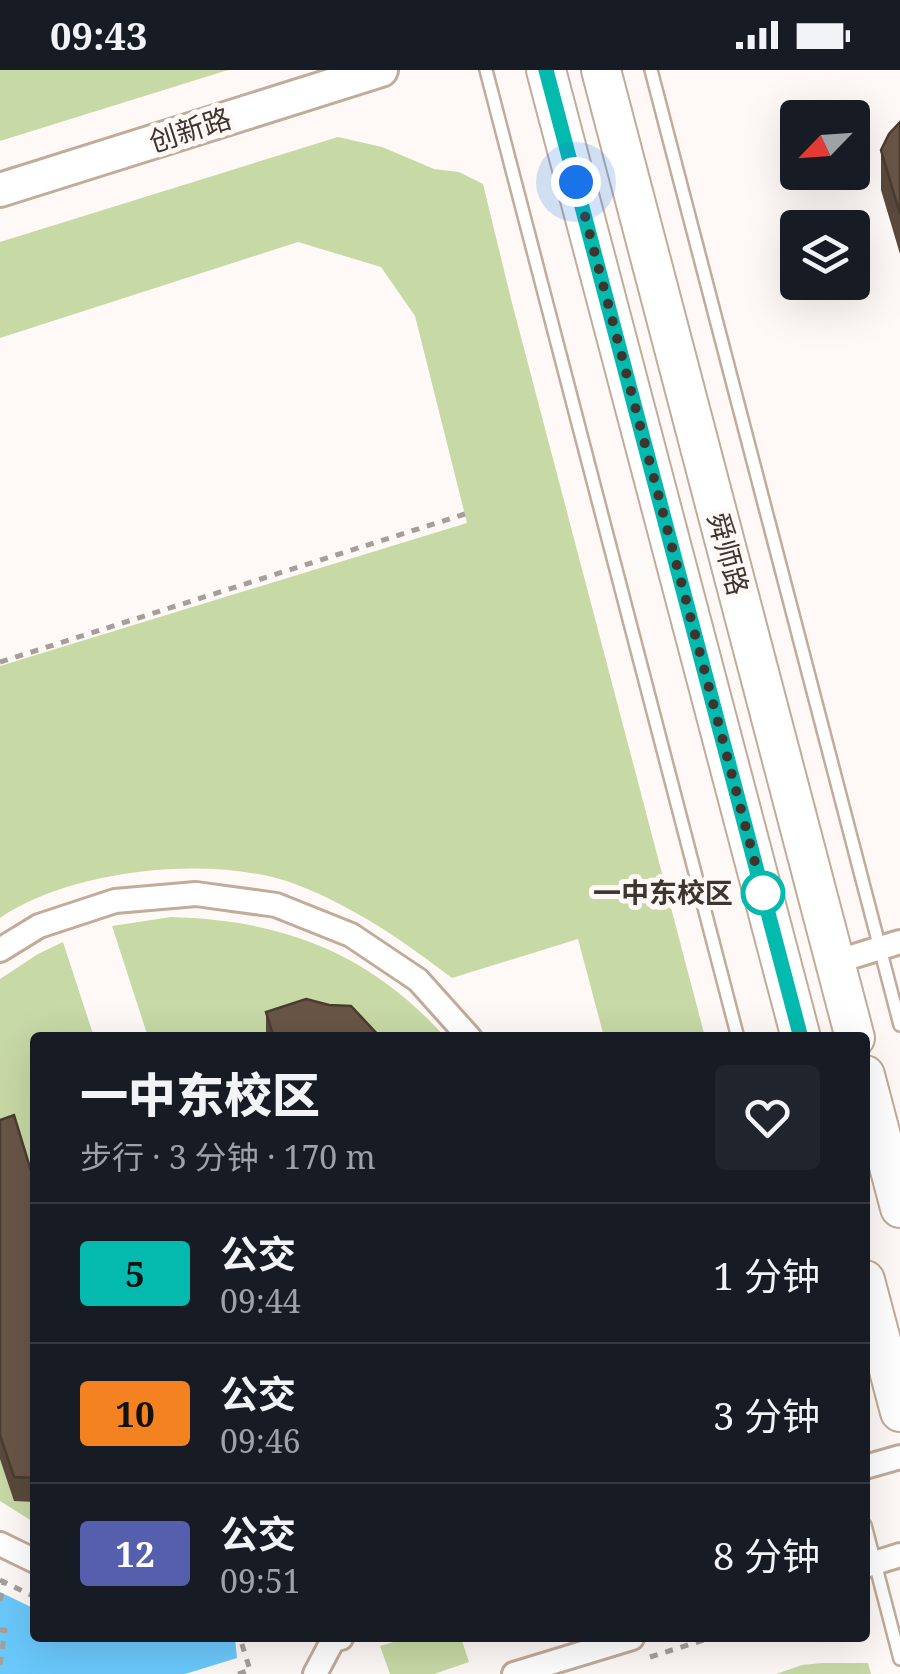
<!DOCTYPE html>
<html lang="zh">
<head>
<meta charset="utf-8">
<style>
  body { margin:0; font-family:"Noto Serif","Noto Sans SC",serif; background:#20242c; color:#f1f3f6; height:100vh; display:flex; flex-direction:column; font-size:38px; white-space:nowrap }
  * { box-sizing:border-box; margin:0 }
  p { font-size:32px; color:#9ea1a6 }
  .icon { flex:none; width:55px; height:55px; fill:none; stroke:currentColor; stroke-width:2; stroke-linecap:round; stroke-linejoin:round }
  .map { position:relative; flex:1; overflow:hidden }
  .details { position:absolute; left:30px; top:962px; width:840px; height:610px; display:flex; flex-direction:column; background:#171b24; border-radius:10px; box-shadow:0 10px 40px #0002 }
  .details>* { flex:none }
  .badge { padding:0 20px; border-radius:8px; font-size:35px; line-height:65px }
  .needle { width:65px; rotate:245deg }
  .fabs { position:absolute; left:780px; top:30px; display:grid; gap:20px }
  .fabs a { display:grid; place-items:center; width:90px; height:90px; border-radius:10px; background:#171b24; box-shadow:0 10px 40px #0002; font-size:50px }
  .you { position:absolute; width:50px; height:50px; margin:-25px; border:8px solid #fff; border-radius:50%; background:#1a73e8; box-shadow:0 0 0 15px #1a73e833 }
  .map>.badge { position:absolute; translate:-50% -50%; box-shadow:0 0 0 5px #fff }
  .round { display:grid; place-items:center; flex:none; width:105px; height:105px; border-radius:10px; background:#20242c }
  .head { display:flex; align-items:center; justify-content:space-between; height:170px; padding:0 50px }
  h1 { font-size:48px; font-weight:800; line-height:75px }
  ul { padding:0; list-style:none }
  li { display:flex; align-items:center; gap:30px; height:140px; padding:0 50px; border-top:2px solid #363941 }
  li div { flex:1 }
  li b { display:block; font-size:38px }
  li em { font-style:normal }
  li .badge { min-width:110px; font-weight:700; text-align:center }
  .status { display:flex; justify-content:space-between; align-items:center; height:70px; padding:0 50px; background:#171b24; direction:ltr }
  .status svg { height:28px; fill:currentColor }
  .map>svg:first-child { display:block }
  .green { fill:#c7d9a5 }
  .water { fill:#6ac8fb }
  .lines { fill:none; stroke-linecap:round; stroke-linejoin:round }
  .lane-casing { stroke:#c1ab9a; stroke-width:16 }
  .street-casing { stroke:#c1ab9a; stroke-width:28 }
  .secondary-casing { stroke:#c1ab9a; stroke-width:38 }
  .primary-casing { stroke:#c1ab9a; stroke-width:42 }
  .path { stroke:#a59e99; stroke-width:5; stroke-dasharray:8 8; stroke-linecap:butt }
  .lane { stroke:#fff; stroke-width:11 }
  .street { stroke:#fff; stroke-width:22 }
  .secondary { stroke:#fff; stroke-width:32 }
  .primary { stroke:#fff; stroke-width:38 }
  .wall { fill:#5a493c }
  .building { fill:#695546; stroke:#4a3c31; stroke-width:2.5 }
  .line-casing { stroke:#fff; stroke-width:22 }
  .line { stroke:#04b9ad; stroke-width:15 }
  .walk { stroke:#3e352e; stroke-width:10; stroke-dasharray:0 18 }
  .stop-dot { fill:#fff; stroke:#04b9ad; stroke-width:5 }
  .labels { text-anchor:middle; stroke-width:10; stroke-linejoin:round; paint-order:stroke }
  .street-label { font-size:28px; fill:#3e352e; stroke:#fef9f6 }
  .stop-label { font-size:28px; font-weight:bold; fill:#3e352e; stroke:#fef9f6; text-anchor:end }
</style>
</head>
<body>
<div class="status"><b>09:43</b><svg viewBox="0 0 49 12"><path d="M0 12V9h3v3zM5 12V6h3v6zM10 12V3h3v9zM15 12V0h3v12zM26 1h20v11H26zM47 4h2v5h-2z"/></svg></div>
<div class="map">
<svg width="900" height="1604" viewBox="0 0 900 1604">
  <rect width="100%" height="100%" fill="#fef9f6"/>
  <path class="green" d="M0,0H228L0,71Z
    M338,67L382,77L434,99L459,102L483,114L511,229L705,967H604L578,869L452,908C402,870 353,836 295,814C214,784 71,799 0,848V596L467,453L415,246L381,197L298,172L0,268V172Z
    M171,847C283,850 370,883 445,967L266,966V967H148L112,856Z
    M63,872L94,967L35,968V1453L0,1431V909L38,884Z
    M407,1568H461L469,1592L434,1604H390L380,1576Z
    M822,1593H868L871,1604H776L802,1595Z"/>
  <path class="water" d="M0,1522L35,1539V1568H136L156,1571L212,1572L235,1568L237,1588L185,1604H0Z"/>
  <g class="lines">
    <defs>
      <path id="lane" d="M486,0L738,968
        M651,0L900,955
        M865,1455L900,1589"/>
      <path id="street" d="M0,880L39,856L115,831L196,824L276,835L351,865L418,910L470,968
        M835,892L900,872
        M865,1397L900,1387
        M0,1474L35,1491
        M865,1496L900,1485
        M315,1604L333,1570L341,1568
        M514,1604L632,1568"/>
      <path id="secondary" d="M0,120L381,0"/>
      <path id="primary" d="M546,0L801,968
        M601,0L855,968
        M865,1005L900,1138
        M865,1210L900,1342"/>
    </defs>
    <use href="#lane" class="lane-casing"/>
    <use href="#street" class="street-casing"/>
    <use href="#secondary" class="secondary-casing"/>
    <use href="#primary" class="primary-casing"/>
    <path class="path" d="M0,592L465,444
      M0,1510L35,1527
      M0,1531L4,1512
      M0,1560H5L0,1596
      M650,1587L710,1568
      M238,1604L250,1600L240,1568"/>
    <use href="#lane" class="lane"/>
    <use href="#street" class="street"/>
    <use href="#secondary" class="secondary"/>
    <use href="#primary" class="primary"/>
  </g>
  <path class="wall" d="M900,52V184L881,120V80Z
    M266,942L381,968H266Z
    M0,1050L35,1114V1432L14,1431L0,1389Z"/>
  <path class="building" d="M900,52V144L881,80L889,64Z
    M306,929L329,935L351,936L381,968H274L266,942Z
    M14,1045L35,1114V1408L14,1407L0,1365V1050Z"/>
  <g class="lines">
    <defs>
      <path id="line" d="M546,0L801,968"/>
    </defs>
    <use href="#line" class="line-casing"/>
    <use href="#line" class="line"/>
    <path class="walk" d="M576,112L763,823"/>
  </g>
  <circle class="stop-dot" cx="763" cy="823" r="20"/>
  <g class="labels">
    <g class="street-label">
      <text transform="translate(190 60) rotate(-18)" y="10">创新路</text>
      <text transform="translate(728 484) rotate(75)" y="10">舜师路</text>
    </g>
    <g class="stop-label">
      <text x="733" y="833">一中东校区</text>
    </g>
  </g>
</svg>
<div class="fabs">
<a><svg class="needle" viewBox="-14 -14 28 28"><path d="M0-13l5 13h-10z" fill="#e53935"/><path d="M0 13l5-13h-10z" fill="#9ea1a6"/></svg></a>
<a><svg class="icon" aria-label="layers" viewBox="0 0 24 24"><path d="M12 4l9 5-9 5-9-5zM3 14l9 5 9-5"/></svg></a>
</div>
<div class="you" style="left:576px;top:112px"></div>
<section class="details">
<div class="head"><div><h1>一中东校区</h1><p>步行 · 3 分钟 · 170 m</p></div><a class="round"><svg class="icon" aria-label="heart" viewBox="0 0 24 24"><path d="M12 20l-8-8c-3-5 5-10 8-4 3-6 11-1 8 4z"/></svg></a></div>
<ul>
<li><span class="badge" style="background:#04b9ad;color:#111">5</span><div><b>公交</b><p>09:44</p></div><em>1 分钟</em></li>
<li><span class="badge" style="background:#f58220;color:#111">10</span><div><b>公交</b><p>09:46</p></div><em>3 分钟</em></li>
<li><span class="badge" style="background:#565eae;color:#fff">12</span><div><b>公交</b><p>09:51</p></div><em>8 分钟</em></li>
</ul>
</section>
</div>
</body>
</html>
